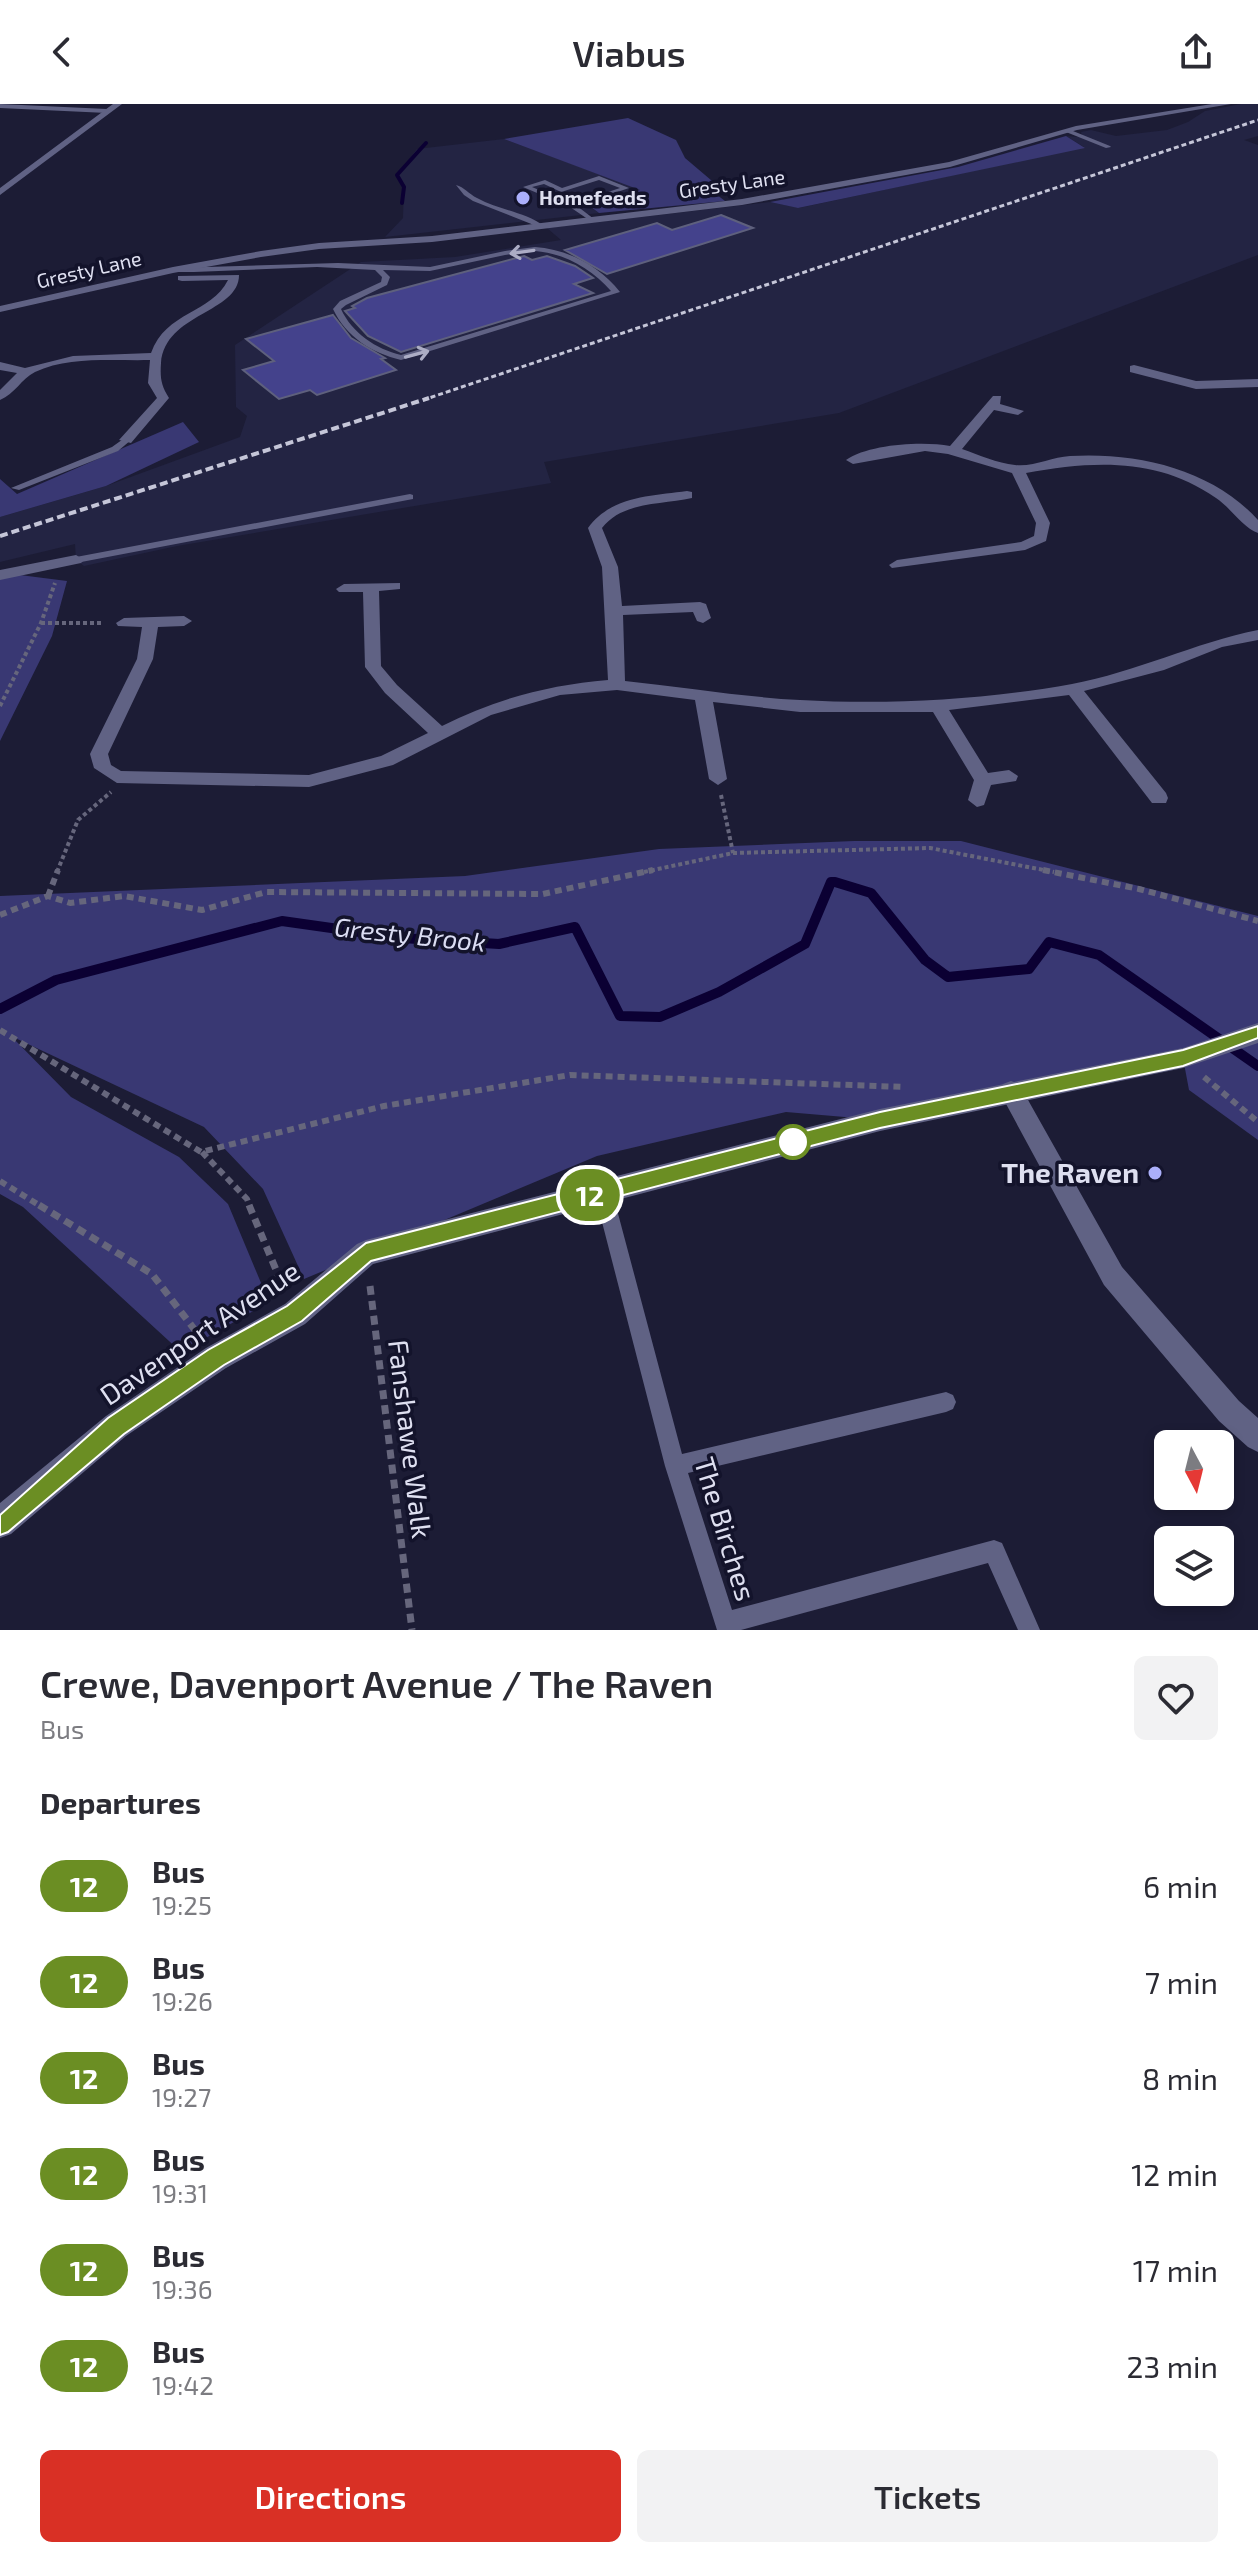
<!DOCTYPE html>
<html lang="en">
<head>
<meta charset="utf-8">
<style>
  body { margin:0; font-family:"Exo 2",sans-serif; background:#f2f2f3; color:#2b2b33; height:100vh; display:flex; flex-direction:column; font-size:30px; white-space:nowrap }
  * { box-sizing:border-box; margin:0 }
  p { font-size:26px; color:#7c7c81 }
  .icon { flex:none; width:44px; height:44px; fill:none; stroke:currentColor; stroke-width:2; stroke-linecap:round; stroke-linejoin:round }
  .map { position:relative; height:1526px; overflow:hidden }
  .panel { display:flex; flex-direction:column; background:#fff; flex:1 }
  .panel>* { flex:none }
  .badge { padding:0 16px; border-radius:26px; font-size:28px; line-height:52px }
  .needle { width:52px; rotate:173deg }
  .controls { position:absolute; left:1154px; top:1326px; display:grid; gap:16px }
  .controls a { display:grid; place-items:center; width:80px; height:80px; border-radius:12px; background:#fff; box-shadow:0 4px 12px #0003; font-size:40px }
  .map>.badge { position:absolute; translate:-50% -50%; box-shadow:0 0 0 4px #fff }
  h2 { padding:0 40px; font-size:30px; line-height:72px }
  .round { display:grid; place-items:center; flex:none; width:84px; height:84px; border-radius:12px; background:#f2f2f3 }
  .head { display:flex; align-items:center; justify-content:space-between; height:136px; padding:0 40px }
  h1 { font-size:38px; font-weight:600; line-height:60px }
  .action { display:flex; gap:16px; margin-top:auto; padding:16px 40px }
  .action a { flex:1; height:92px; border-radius:12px; background:#d93025; color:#fff; font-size:32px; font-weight:600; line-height:92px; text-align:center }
  .action a+a { background:#f2f2f3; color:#2b2b33 }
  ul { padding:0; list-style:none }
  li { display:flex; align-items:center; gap:24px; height:96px; padding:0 40px }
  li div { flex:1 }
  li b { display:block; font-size:30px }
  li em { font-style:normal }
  li .badge { min-width:88px; font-weight:700; text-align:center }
  header { display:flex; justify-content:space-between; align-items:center; height:104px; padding:0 40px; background:#fff; font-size:36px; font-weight:600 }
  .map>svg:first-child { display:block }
  .built { fill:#232443 }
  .green { fill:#393873 }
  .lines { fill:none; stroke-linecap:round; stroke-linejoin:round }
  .stream-far1 { stroke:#0b0033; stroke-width:4 }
  .stream { stroke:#0b0033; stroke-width:10 }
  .building { fill:#44428c; stroke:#5e607d; stroke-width:2 }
  .path-far2 { stroke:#66667c; stroke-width:4; stroke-dasharray:4 3; stroke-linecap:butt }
  .path-far1 { stroke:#66667c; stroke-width:6; stroke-dasharray:7 5; stroke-linecap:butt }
  .path { stroke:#66667c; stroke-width:7; stroke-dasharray:9 6; stroke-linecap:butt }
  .service { fill:#606284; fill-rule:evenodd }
  .minor { fill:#606284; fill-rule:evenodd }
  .tertiary { fill:#606284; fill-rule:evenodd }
  .rail-far1 { stroke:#c5c6d8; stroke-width:3; stroke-dasharray:5 3; stroke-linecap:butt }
  .rail { stroke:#c5c6d8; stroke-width:4; stroke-dasharray:8 4; stroke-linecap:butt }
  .oneway { stroke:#acadc5 }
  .line { fill:#6b8e23; stroke:#fff; stroke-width:2 }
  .poi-dot { fill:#abaffb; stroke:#13132b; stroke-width:3 }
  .stop-dot { fill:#fff; stroke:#6b8e23; stroke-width:4 }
  .labels { text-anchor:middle; stroke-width:7; stroke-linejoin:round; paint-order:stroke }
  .far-street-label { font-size:20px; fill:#dedff0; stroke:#13132b }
  .far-poi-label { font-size:20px; font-weight:bold; fill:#dedff0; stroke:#13132b; text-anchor:start }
  .water-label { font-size:26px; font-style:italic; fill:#dbddf3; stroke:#13132b }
  .near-poi-label { font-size:28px; font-weight:bold; fill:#dedff0; stroke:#13132b; text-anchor:end }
  .near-street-label { font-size:28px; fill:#dedff0; stroke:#13132b }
</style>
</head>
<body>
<header><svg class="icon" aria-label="back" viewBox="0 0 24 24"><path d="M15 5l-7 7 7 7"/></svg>Viabus<svg class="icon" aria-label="share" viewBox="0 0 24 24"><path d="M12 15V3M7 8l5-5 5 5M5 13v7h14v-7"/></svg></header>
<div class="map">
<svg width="1258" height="1526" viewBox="0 0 1258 1526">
  <rect width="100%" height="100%" fill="#1c1c35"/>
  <path class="built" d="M1241,0H1258V32L1244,36L1258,41V151L839,309L544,358L551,379L177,442L84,462L76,456L75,440L0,458V413L106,382L240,333L247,312L236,303L235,241L361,158L455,153L561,136L547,124L770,98L799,104L1084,43L1066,32L1078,33L1082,31L1081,28L1091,26L1116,32L1167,26L1188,18L1205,7Z
    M504,35L642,86L592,104L599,109L385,133L403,114L404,83L397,71L417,45Z"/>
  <path class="green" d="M628,14L676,36L685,54L718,82L708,84L725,97L599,109L591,103L640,86L504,35Z
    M1066,32L1085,44L798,104L770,98L958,63Z
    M183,318L199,338L106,382L0,413V375L17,390Z
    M12,470L67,477L52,532L0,637V474Z
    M854,737H961L1258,812V1036L1189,986L1183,954L880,1016L786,1008L597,1052L304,1175L263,1085L204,1023L11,932L71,993L179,1053L228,1100L269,1198L181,1248L23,1103L0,1090V792L465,772L659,745Z"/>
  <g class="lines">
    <path class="stream-far1" d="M402,99L404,83L397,71L426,39"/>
    <path class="stream" d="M0,905L56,876L282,817L402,834L499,840L575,823L620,912L660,913L719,888L805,840L831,778H835L871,789L925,856L948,873L1029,865L1049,838L1099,851L1258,962"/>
  </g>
  <path class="building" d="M721,111L753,124L607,170L565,146L657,119L672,126Z
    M524,152L532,156L547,152L575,162L593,174L574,180L593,189L401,248L368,232L345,207L355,204L352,202L367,194Z
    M333,211L351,234L385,254L381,255L396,266L317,291L310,286L279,295L243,266L274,257L246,235Z"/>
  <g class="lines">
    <path class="path-far2" d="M41,519H104
      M0,602L41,519L55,479
      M721,691L733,749
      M57,768L78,716L111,688
      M644,768L733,749L930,744L1054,768"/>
    <path class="path-far1" d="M1043,766L1139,785L1258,817
      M48,792L58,766
      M0,811L48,792L70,799L124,792L202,806L266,788L543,790L653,766
      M0,926L201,1048L384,1002L570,971L905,983
      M1204,973L1258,1018
      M202,1048L247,1095L250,1103
      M0,1077L42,1103"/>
    <path class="path" d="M39,1101L152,1170L201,1234
      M249,1101L284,1185
      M370,1182L412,1526"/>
    <path class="service" d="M1068,25L1110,42L1111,43L1106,44L1066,28Z
      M599,72L629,84L577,102L594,115L592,118L570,103L523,83L545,76L562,84ZM599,76L620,84L572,100L532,83L544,80L561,88Z
      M456,81C464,83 469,90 477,94C499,106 525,108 544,122L539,123L473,97L464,91Z
      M535,143C567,145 600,162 620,188L401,256C372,249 346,233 333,205L340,197L381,178L382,173L375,166L317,163L194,168H173L169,166L173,164L338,159L430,163L505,147ZM535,147C564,149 592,165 611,187L401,251C376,245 352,229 341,205L346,201L387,181L390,173L383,166L430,167L505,151Z
      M126,333L131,336L118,347L19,386L11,384L112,343Z
      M410,390L413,391V395L76,459L71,456L76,453Z
      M603,1079L609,1081L612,1087L682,1350L946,1288L953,1291L956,1298L953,1305L946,1308L688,1369L732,1506L994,1436L1002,1439L1040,1526H1018L988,1459L741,1526H717L665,1362L594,1087L597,1081Z"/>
    <path class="minor" d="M0,0L107,5L111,7L107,9L0,4Z
      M1212,0H1231L1077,26L950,63L742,101L432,138L319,145L261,153L173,169L0,208V202L173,163L261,147L319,139L432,132L742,95L949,58L1076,22Z
      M239,171C239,209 165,209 161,259C160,274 161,281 169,294L131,339L119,336L157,294L148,279L150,256C113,257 69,252 35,268C21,275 15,290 0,296V286L17,269L0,266V258L25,264L73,252L151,249C166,207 211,210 228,176L182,177L178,176V172Z
      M1134,261L1196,277L1258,275V283L1196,285L1130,268V262Z
      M993,292H1001L1000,300L1024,307L1018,311L994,306L962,345C979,351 997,359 1015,361C1034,363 1052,353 1070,352C1137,348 1212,365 1258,416V429C1243,424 1230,403 1216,394C1157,353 1093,357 1026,369L1050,419L1046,437L1025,446L892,464L889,461L897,456L1021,438L1034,432L1036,419L1012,369L948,350L925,347L853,360L846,356C869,340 923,337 950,342Z
      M687,387L692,388V394C662,401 623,397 602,424L618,463L622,502L700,498L706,500L711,514L703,519L697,517L693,508L623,511L625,577C683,583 742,593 800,596C890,601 983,596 1072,580C1136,568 1194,539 1258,526V536L1222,543L1164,566L1084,587L1166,689L1168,694L1166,699H1152L1069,591L949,606L988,669L1009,666L1018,672L1016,677L991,681L984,701L977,703L968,696L974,676L933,608H800L713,598L727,675L718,681L709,675L695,596L617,586L560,591L491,611L393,661L309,683L117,679L94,664L90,650L137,555L142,523L118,522L116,519L124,514L184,512L192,517L184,522L158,523L153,555L108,650L111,661L121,667L309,671L381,652L428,629L385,589L365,563L363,488H339L336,485L344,480L400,479V485L379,487L381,562L397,581L442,622C495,595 549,581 608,576L602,463L588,424C611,392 651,392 687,387Z
      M76,451L84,456L81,459L0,476V466Z
      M1011,977L1019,980L1122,1163L1239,1297L1258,1314V1348L1248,1343L1219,1317L1104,1181L999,987L1003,980Z"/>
    <path class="tertiary" d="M113,0H122L0,91V84Z
      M1258,919V939L1183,964L880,1027L373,1160L305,1220L226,1264L126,1332L11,1430L0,1434V1399L106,1312L206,1244L285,1200L357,1140L366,1136L880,1005L1183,944Z"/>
    <path class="rail-far1" d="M423,296L1258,16"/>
    <path class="rail" d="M0,432L429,294"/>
  </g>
  <defs><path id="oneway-shaft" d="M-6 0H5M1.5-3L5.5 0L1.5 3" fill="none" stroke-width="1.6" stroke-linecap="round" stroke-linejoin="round" transform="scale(2)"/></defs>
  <g class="oneway">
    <use href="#oneway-shaft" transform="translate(522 148) rotate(172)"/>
    <use href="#oneway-shaft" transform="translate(417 250) rotate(-15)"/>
  </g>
  <path class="line" d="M1258,922V934L1183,962L880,1024L371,1157L302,1217L224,1261L124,1330L8,1428L0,1431V1411L108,1314L208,1246L287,1202L366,1139L880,1008L1183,946Z"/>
  <g class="poi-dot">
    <circle cx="523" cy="94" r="8"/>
    <circle cx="1155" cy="1069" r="8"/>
  </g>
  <circle class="stop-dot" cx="793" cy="1038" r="16"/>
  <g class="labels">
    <g class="far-street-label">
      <text transform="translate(732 80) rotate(-8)" y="7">Gresty Lane</text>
      <text transform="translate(89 166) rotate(-13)" y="7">Gresty Lane</text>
    </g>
    <g class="far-poi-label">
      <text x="539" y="101">Homefeeds</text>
    </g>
    <g class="water-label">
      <text transform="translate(410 831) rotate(6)" y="9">Gresty Brook</text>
    </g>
    <g class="near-poi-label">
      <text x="1139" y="1079">The Raven</text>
    </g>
    <g class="near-street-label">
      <text transform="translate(200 1229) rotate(-34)" y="10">Davenport Avenue</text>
      <text transform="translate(410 1335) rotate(83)" y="10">Fanshawe Walk</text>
      <text transform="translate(725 1425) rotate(73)" y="10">The Birches</text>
    </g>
  </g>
</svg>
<div class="controls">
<a><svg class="needle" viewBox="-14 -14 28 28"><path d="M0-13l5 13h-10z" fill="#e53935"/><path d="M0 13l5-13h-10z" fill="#7c7c81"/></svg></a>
<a><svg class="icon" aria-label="layers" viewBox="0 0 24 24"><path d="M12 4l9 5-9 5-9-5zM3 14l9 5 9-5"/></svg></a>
</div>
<b class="badge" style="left:590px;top:1091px;background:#6b8e23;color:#fff">12</b>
</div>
<section class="panel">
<div class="head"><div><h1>Crewe, Davenport Avenue / The Raven</h1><p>Bus</p></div><a class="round"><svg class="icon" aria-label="heart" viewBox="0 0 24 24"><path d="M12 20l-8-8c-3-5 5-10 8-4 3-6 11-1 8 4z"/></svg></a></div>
<h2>Departures</h2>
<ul>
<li><span class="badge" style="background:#6b8e23;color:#fff">12</span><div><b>Bus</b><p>19:25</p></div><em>6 min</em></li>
<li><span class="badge" style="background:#6b8e23;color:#fff">12</span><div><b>Bus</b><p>19:26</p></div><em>7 min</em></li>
<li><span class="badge" style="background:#6b8e23;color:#fff">12</span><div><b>Bus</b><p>19:27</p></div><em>8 min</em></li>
<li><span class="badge" style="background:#6b8e23;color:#fff">12</span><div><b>Bus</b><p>19:31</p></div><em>12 min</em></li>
<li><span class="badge" style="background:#6b8e23;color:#fff">12</span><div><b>Bus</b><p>19:36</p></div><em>17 min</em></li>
<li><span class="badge" style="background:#6b8e23;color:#fff">12</span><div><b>Bus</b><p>19:42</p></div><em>23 min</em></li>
</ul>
<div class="action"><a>Directions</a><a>Tickets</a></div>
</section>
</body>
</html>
